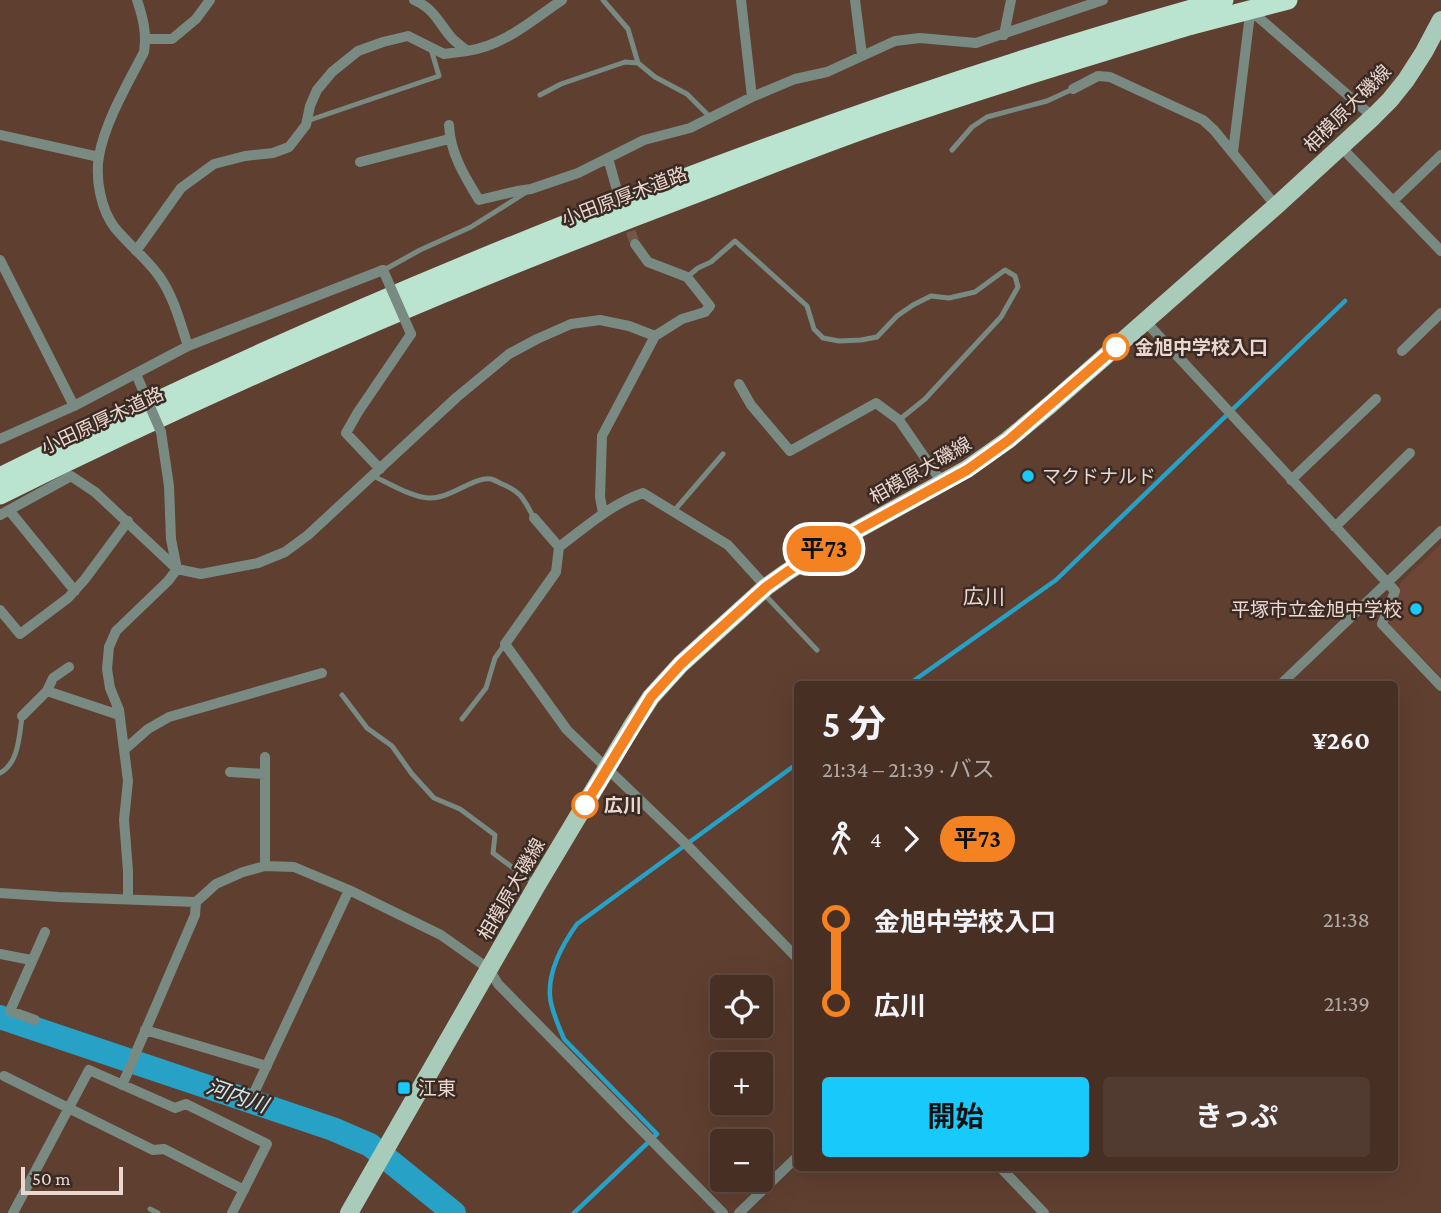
<!DOCTYPE html>
<html lang="ja">
<head>
<meta charset="utf-8">
<style>
  body { margin:0; font-family:"Crimson Pro","Noto Sans JP",serif; background:#513b31; color:#f1f3f6; height:100vh; display:flex; flex-direction:column; font-size:26px; white-space:nowrap }
  * { box-sizing:border-box; margin:0 }
  p { font-size:23px; color:#b0a9a6 }
  .icon { flex:none; width:38px; height:38px; fill:none; stroke:currentColor; stroke-width:2; stroke-linecap:round; stroke-linejoin:round }
  .map { position:relative; flex:1; overflow:hidden }
  .drawer { position:absolute; left:794px; top:681px; width:604px; height:490px; display:flex; flex-direction:column; background:#472f24; border-radius:7px; box-shadow:0 7px 28px #0002,0 0 0 2px #5f4a41 }
  .drawer>* { flex:none }
  .badge { padding:0 14px; border-radius:23px; font-size:24px; line-height:46px }
  .buttons { position:absolute; left:710px; top:975px; display:grid; gap:14px }
  .buttons a { display:grid; place-items:center; width:63px; height:63px; border-radius:7px; background:#472f24; box-shadow:0 7px 28px #0002,0 0 0 2px #5f4a41; font-size:35px }
  .scale { position:absolute; left:21px; bottom:18px; width:102px; box-sizing:border-box; padding-left:7px; border:4px solid #ecd7cf; border-top:0; font-size:19px; line-height:24px; white-space:nowrap; color:#ecd7cf; -webkit-text-stroke:5px #392a23; paint-order:stroke }
  .map>.badge { position:absolute; translate:-50% -50%; box-shadow:0 0 0 4px #fff }
  .legs { display:flex; align-items:center; gap:10px; height:77px; padding:0 28px; font-size:23px }
  .legs p { margin-inline-start:auto }
  .summary { display:flex; align-items:center; justify-content:space-between; height:119px; padding:0 28px }
  h1 { font-size:38px; font-weight:700; line-height:52px }
  .action { display:flex; gap:14px; margin-top:auto; padding:14px 28px }
  .action a { flex:1; height:80px; border-radius:7px; background:#17cafb; color:#111; font-size:28px; font-weight:700; line-height:80px; text-align:center }
  .action a+a { background:#513b31; color:#f1f3f6 }
  ul { padding:0 28px; list-style:none }
  li { display:flex; align-items:center; gap:24px; height:84px; font-size:26px }
  li i { display:grid; place-items:center; width:10px; height:100%; margin:0 9px; background:currentColor }
  li i::after { content:''; width:18px; height:18px; margin:-9px; border:5px solid; border-radius:50%; background:#472f24 }
  li p { margin-inline-start:auto }
  li:first-child i { background:linear-gradient(#0000 50%,currentColor 0) }
  li:last-child i { background:linear-gradient(currentColor 50%,#0000 0) }
  .map>svg:first-child { display:block }
  .built { fill:#6d4635 }
  .lines { fill:none; stroke-linecap:round; stroke-linejoin:round }
  .stream { stroke:#28a1c7; stroke-width:4.5 }
  .river { stroke:#28a1c7; stroke-width:24 }
  .street-tunnel { stroke:#745648; stroke-width:10; stroke-dasharray:10 5; stroke-linecap:butt }
  .lane { stroke:#798a82; stroke-width:5 }
  .street { stroke:#798a82; stroke-width:10 }
  .primary { stroke:#a8cbba; stroke-width:18 }
  .highway { stroke:#bbe4d0; stroke-width:19 }
  .street-bridge { stroke:#798a82; stroke-width:10 }
  .highway-bridge { stroke:#bbe4d0; stroke-width:19 }
  .line-1-casing { stroke:#fff; stroke-width:16 }
  .line-1 { stroke:#f58220; stroke-width:10 }
  .stop-1-dot { fill:#fff; stroke:#f58220; stroke-width:3.5 }
  .poi-dot { fill:#17cafb; stroke:#392a23; stroke-width:2.5 }
  .labels { text-anchor:middle; stroke-width:5; stroke-linejoin:round; paint-order:stroke }
  .street-label { font-size:19px; fill:#ecd7cf; stroke:#392a23 }
  .stop-label { font-size:19px; font-weight:bold; fill:#ecd7cf; stroke:#392a23; text-anchor:start }
  .poi-label { font-size:19px; fill:#ecd7cf; stroke:#392a23; text-anchor:start }
  .neighbourhood-label { font-size:21px; fill:#ecd7cf; stroke:#392a23 }
  .water-label { font-size:21px; font-style:italic; fill:#cce9f5; stroke:#392a23 }
</style>
</head>
<body>
<div class="map">
<svg width="1441" height="1213" viewBox="0 0 1441 1213">
  <rect width="100%" height="100%" fill="#5f3f30"/>
  <path class="built" d="M1441,544V677L1390,625L1388,616L1402,581Z"/>
  <g class="lines">
    <path class="stream" d="M909,684L1056,580L1345,301
      M574,1213L657,1134L564,1039C559,1026 551,1011 550,996C548,970 562,945 577,924L798,763"/>
    <path class="river" d="M0,1017L333,1129L370,1145L454,1213"/>
    <path class="street-tunnel" d="M626,217L635,244"/>
    <path class="lane" d="M603,0L628,29L638,63
      M540,95L561,84L625,62L638,63L655,77L687,94L710,117
      M307,121L439,76L431,49
      M952,150L972,127L987,117L1047,101L1073,89
      M384,270L420,250L471,227L525,193
      M687,277L698,268L711,262L735,241L807,306L814,329L823,338L839,341L861,340L877,337L897,316L913,305L931,296L949,298L975,292L1005,270L1015,276L1018,287L1001,317L925,399L899,420
      M373,476C389,483 411,497 429,498C451,499 474,476 491,479C495,480 498,482 502,484C522,492 524,500 534,518
      M674,511L723,454
      M764,594L817,650
      M342,695L367,728L392,746L412,774L434,798L460,809L495,835L493,853L535,884
      M462,719L486,688L495,658L505,644
      M0,773C19,763 19,736 22,717
      M150,1209L158,1213"/>
    <path class="street" d="M137,0C143,18 147,33 144,52C128,83 105,122 99,156C95,179 101,210 115,228C129,245 147,259 159,276C174,297 180,322 188,346
      M414,0C434,9 437,20 450,36C454,41 461,46 467,51C504,46 532,20 562,0
      M741,0L752,97
      M855,0L862,55
      M1250,10L1373,117
      M1004,35L1011,0
      M146,39H172L196,19L210,0
      M1073,89L1098,76L1110,77L1203,120L1214,130L1276,206
      M449,125C450,153 465,177 479,200L517,191L531,189L578,173L644,140L690,128L752,97L795,79L827,72L895,41L920,38L976,43L1103,0
      M0,135L99,157
      M1341,147L1441,251
      M1233,152L1251,6
      M608,158L618,194
      M360,162L449,139
      M1393,201L1441,155
      M136,251L181,188L214,164L245,156L273,153L289,147L306,125L310,106L317,90L332,72L358,51L383,42L408,36L444,54L467,51
      M0,260L74,406
      M1145,321L1395,591L1382,624L1441,686
      M1402,351L1441,313
      M739,384L751,405L790,451L876,403L899,420L943,484
      M0,439L74,406L188,346L383,270
      M380,469L346,433L358,412L411,334
      M1291,480L1376,399
      M9,510L75,591
      M603,513L600,497L602,436L655,336L682,319L705,312L710,306L687,277L648,262L635,244
      M0,515L71,476L95,492L177,569L201,574L258,563L285,552L308,535L457,397L509,354L537,339L571,324L600,320L629,326L655,336
      M534,518L559,547
      M1335,527L1410,453
      M766,587L728,545L643,493C611,504 586,527 559,547L556,572L505,644L567,730L688,846L798,959
      M0,610L20,634L68,598L85,579L128,521
      M1281,684L1441,531
      M47,691L53,678L69,667
      M22,716L47,691L119,715
      M124,750L148,729L169,717L322,673
      M230,772L265,774
      M265,866V757
      M0,893L59,897L196,902
      M128,898V871L124,820L128,781L119,710L110,688L107,669L109,647L116,631L168,581L177,569L171,539L169,486L161,432
      M0,954L31,960
      M35,1020L10,1011L45,932
      M145,1030L267,1066
      M134,1057L195,915L196,902L216,884L243,872L265,866L294,867L349,890L441,935L489,969L498,984L723,1213
      M4,1076L153,1150L164,1149L244,1190
      M122,1085L132,1063
      M253,1095L349,890
      M1000,1167L1044,1213
      M13,1213L89,1070L175,1108L186,1104L267,1144L232,1213
      M739,1213L798,1156"/>
    <path class="primary" d="M349,1213L537,885L632,726L651,697L681,664L766,587L787,572L830,545L967,469L1008,440L1051,404L1276,206L1373,117L1390,100L1406,80L1424,52L1441,20"/>
    <path class="highway" d="M0,477C183,385 371,302 561,226C779,139 998,62 1224,0
      M0,495C231,380 468,279 710,188C766,166 822,144 879,124C982,88 1087,57 1192,25"/>
    <path class="street-bridge" d="M383,270L411,334
      M136,374L161,432"/>
    <path class="highway-bridge" d="M1192,25L1288,0"/>
  </g>
  <g class="lines">
    <defs>
      <path id="line-1" d="M585,805L651,697L681,664L766,587L787,572L830,545L967,470L1009,440L1116,347"/>
    </defs>
    <use href="#line-1" class="line-1-casing"/>
    <use href="#line-1" class="line-1"/>
  </g>
  <g class="stop-1-dot">
    <circle cx="1116" cy="347" r="12"/>
    <circle cx="585" cy="805" r="12"/>
  </g>
  <g class="poi-dot">
    <circle cx="1028" cy="476" r="7"/>
    <circle cx="1416" cy="609" r="7"/>
    <rect x="397" y="1081" width="14" height="14" rx="3.5"/>
  </g>
  <g class="labels">
    <g class="street-label">
      <text transform="translate(1347 108) rotate(-45)" y="7">相模原大磯線</text>
      <text transform="translate(624 196) rotate(-21)" y="7">小田原厚木道路</text>
      <text transform="translate(102 420) rotate(-25)" y="7">小田原厚木道路</text>
      <text transform="translate(920 470) rotate(-30)" y="7">相模原大磯線</text>
      <text transform="translate(511 889) rotate(-60)" y="7">相模原大磯線</text>
    </g>
    <g class="stop-label">
      <text x="1135" y="354">金旭中学校入口</text>
      <text x="604" y="812">広川</text>
    </g>
    <g class="poi-label">
      <text x="1042" y="483">マクドナルド</text>
      <text x="1402" y="616" text-anchor="end">平塚市立金旭中学校</text>
      <text x="418" y="1095">江東</text>
    </g>
    <g class="neighbourhood-label">
      <text x="984" y="604">広川</text>
    </g>
    <g class="water-label">
      <text transform="translate(237 1096) rotate(19)" y="7">河内川</text>
    </g>
  </g>
</svg>
<div class="buttons">
<a><svg class="icon" aria-label="locate" viewBox="0 0 24 24"><circle cx="12" cy="12" r="6"/><path d="M12 2v4M12 18v4M2 12h4M18 12h4"/></svg></a>
<a>+</a>
<a>−</a>
</div>
<div class="scale">50 m</div>
<b class="badge" style="left:824px;top:549px;background:#f58220;color:#111">平73</b>
<section class="drawer">
<div class="summary"><div><h1>5 分</h1><p>21:34 – 21:39 · バス</p></div><b>¥260</b></div>
<div class="legs"><svg class="icon" aria-label="walk" viewBox="0 0 24 24"><circle cx="13" cy="4" r="2"/><path d="M13 8l-2 6 4 7M11 14l-3 7M7 12l3-4h3l4 4"/></svg>4<svg class="icon" aria-label="forward" viewBox="0 0 24 24"><path d="M9 5l7 7-7 7"/></svg><b class="badge" style="background:#f58220;color:#111">平73</b></div>
<ul>
<li><i style="color:#f58220"></i><b>金旭中学校入口</b><p>21:38</p></li>
<li><i style="color:#f58220"></i><b>広川</b><p>21:39</p></li>
</ul>
<div class="action"><a>開始</a><a>きっぷ</a></div>
</section>
</div>
</body>
</html>
